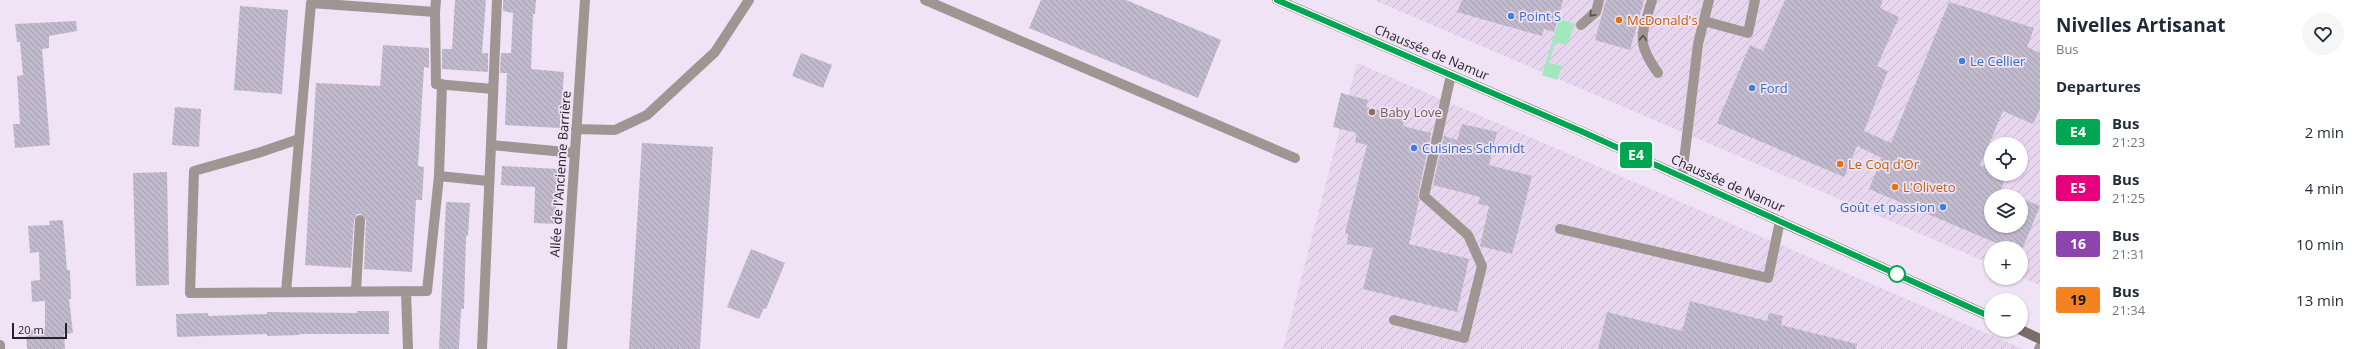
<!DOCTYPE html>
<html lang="en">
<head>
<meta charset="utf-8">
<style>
  body { margin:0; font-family:"Open Sans",sans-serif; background:#f6f6f7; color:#1f2937; height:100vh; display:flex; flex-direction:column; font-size:15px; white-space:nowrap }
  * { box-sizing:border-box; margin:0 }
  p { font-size:13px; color:#747a83 }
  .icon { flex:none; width:22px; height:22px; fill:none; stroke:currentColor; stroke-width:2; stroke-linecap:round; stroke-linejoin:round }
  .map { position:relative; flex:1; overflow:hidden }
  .sheet { display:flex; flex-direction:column; background:#fff; width:320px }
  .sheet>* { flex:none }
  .badge { padding:0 8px; border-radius:3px; font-size:14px; line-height:26px }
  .tools { position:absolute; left:1984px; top:137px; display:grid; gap:8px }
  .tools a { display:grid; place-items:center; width:44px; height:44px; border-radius:50%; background:#fff; box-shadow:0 1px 3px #0004; font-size:20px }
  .scale { position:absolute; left:12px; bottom:10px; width:55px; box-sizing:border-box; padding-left:4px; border:2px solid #262228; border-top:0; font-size:11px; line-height:14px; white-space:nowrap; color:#262228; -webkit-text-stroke:3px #efe3f5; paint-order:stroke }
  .map>.badge { position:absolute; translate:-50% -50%; box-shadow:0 0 0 2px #fff }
  h2 { padding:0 16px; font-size:15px; line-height:36px }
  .round { display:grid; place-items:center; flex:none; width:42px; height:42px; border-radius:21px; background:#f6f6f7 }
  .headline { display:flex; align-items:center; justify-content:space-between; height:68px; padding:0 16px }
  h1 { font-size:19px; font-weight:700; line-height:30px }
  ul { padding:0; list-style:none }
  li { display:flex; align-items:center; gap:12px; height:56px; padding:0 16px }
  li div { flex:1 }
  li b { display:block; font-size:15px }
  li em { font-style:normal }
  li .badge { min-width:44px; font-weight:700; text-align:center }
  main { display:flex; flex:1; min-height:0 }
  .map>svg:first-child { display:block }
  .industrial { fill:url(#industrial-furrows); fill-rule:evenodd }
  .grass { fill:#a3e7bf }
  .building { fill:url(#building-back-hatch) }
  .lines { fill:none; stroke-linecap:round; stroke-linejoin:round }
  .lane { stroke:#9f9593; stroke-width:10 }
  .street { stroke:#9f9593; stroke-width:10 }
  .secondary { stroke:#7b6e6a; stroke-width:10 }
  .oneway { stroke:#565053 }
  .line-casing { stroke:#fff; stroke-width:9 }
  .line { stroke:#00a651; stroke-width:6 }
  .shop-dot { fill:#3f7fe0; stroke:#efe3f5; stroke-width:1.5 }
  .food-dot { fill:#e8710a; stroke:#efe3f5; stroke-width:1.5 }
  .education-dot { fill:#8d6e63; stroke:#efe3f5; stroke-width:1.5 }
  .stop-dot { fill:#fff; stroke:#00a651; stroke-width:2 }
  .labels { text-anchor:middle; stroke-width:3.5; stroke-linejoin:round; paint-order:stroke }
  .shop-label { font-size:13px; fill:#366cbe; stroke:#efe3f5; text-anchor:start }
  .food-label { font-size:13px; fill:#c56008; stroke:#efe3f5; text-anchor:start }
  .street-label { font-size:13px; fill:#262228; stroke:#efe3f5 }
  .education-label { font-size:13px; fill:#785e54; stroke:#efe3f5; text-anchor:start }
</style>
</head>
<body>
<main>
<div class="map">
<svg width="2040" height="349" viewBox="0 0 2040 349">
  <defs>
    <pattern id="industrial-furrows" width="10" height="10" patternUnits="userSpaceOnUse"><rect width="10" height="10" fill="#e7d6ee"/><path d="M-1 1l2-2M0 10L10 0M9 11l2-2" fill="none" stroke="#c6b7cc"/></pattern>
    <pattern id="building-back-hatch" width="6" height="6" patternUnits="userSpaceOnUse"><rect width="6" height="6" fill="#c0bacc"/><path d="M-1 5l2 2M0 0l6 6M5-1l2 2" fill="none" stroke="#a5a0af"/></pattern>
  </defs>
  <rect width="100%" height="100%" fill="#efe3f5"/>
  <path class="industrial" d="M1374,0H2040V285L2021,277V248H1991V264ZM1991,144H2021V174H1991ZM1991,196H2021V226H1991Z
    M1357,63L2023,349H1283Z"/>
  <path class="grass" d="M1559,19L1574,24L1568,44L1555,43L1549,63L1562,66L1557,80L1542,75Z"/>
  <path class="building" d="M455,0H486L482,53H488V72L442,69V49H452Z
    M503,0H536L535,14H533L531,69L564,72L560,128L505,125L507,73H500L501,53H511L513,13L503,11Z
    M1041,0H1126L1221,40L1198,98L1029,28Z
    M1462,0H1563L1554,32L1544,29L1542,36L1457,12Z
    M1606,0H1644L1630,50L1595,40Z
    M1785,0H1883L1880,8L1899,17L1877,66L1888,71L1864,131L1891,143L1949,2L2034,28L2027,47L2040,53V109L2033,124L2003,111L1980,165L1991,170V174L2006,177L1998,196H1991V226H2021V198L2040,206L2021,252V248H2008L1869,189L1882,158L1857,146L1844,177L1717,123L1750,45L1763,51Z
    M240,6L288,10L282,94L234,90Z
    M76,21L77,31L49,36V48L42,49L50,145L15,148L13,124H20L17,76L23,75L20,42H17L15,24Z
    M383,45L429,48V68L424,67L418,166L424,167L422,200H416L412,272L364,269L366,220L361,214H357L354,220L351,268L305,265L316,83L380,86Z
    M801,53L832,65L823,88L792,76Z
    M1341,93L1368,100L1366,107L1405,117L1403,126L1431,133L1418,195L1419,201L1409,244L1469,259L1457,312L1363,289L1373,248L1347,244L1348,234L1345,233L1367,145L1355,142L1357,133L1333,127Z
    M175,107L201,109L199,147L172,145Z
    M1462,124L1497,132L1489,165L1532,176L1512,254L1480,246L1489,206L1478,204L1480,197L1433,185L1444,136L1457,140Z
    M642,143L713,147L700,349H629Z
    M502,166L558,169L556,209L559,210V224L534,223L535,187L501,185Z
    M167,172L169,285L136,286L133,173Z
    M446,202L470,203L468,236H466L464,309H461L459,349H439Z
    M63,220L67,270H70L71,299H69L73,333L64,334L65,349H27L26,330L45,329V301L32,302L31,281L40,280L39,252L30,253L28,226L50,225L49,221Z
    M751,249L785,263L766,309L764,308L759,319L727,307Z
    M1690,301L1767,321L1769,313L1783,316L1781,325L1857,344L1856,349H1598L1607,312L1682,331Z
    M357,311H389V334H299V335L267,336V334L177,337L176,314L208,313V316L267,314V312L357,313Z"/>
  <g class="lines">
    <path class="lane" d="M497,0L491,145L575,153
      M925,0L1295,158
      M1652,0C1642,35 1635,41 1658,73
      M435,12L436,84L493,89
      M1704,21L1748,33L1755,0
      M1581,25L1596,12L1599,0
      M576,129L615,130L647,115L715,52L749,0
      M299,139L258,153L194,171L190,293L427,291L439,176L488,181
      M439,176L442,84
      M1682,177L1698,44L1709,0
      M1560,229L1768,278L1780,221
      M356,291L360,220
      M406,291L408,349
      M286,292L311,3L435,12L436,0
      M1394,320L1464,338L1482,266L1468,235L1424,196L1451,75
      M482,349L491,145
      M562,349L585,0"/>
    <path class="street" d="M0,345V349
      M2039,349L2040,347"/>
    <path class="secondary" d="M1277,0L1583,132L1991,317
      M2021,330L2040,339"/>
  </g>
  <defs><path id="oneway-chevron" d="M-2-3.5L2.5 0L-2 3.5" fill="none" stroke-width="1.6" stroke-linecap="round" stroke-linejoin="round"/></defs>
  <g class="oneway">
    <use href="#oneway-chevron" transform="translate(1592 14) rotate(131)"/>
    <use href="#oneway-chevron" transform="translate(1643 38) rotate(-88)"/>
  </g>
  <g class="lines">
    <defs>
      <path id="line" d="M1277,0L1583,132L1991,317"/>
    </defs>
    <use href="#line" class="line-casing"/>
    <use href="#line" class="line"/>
  </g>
  <g class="shop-dot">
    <circle cx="1511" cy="16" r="4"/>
    <circle cx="1962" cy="61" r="4"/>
    <circle cx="1752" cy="88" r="4"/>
    <circle cx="1414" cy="148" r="4"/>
    <circle cx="1943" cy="207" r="4"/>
  </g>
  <g class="food-dot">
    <circle cx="1619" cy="20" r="4"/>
    <circle cx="1840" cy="164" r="4"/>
    <circle cx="1895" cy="187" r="4"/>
  </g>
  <circle class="education-dot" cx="1372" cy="112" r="4"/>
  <circle class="stop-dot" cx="1897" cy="274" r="8"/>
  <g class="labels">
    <g class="shop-label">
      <text x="1519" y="21">Point S</text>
      <text x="1970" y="66">Le Cellier</text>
      <text x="1760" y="93">Ford</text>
      <text x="1422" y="153">Cuisines Schmidt</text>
      <text x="1935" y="212" text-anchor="end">Goût et passion</text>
    </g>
    <g class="food-label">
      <text x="1627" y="25">McDonald's</text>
      <text x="1848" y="169">Le Coq d'Or</text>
      <text x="1903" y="192">L'Oliveto</text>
    </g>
    <g class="street-label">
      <text transform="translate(1432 52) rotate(23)" y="5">Chaussée de Namur</text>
      <text transform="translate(560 174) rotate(-86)" y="5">Allée de l'Ancienne Barrière</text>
      <text transform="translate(1728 183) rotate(24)" y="5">Chaussée de Namur</text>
    </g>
    <g class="education-label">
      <text x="1380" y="117">Baby Love</text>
    </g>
  </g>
</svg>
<div class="tools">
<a><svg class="icon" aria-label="locate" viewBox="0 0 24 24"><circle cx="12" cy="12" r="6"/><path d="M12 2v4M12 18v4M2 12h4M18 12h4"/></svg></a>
<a><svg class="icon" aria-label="layers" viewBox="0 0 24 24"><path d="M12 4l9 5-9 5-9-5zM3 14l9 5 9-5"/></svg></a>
<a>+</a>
<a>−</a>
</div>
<div class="scale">20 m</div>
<b class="badge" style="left:1636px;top:155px;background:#00a651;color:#fff">E4</b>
</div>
<section class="sheet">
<div class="headline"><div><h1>Nivelles Artisanat</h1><p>Bus</p></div><a class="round"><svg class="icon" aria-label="heart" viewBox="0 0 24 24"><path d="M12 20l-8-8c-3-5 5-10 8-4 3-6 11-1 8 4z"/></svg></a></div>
<h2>Departures</h2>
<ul>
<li><span class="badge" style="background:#00a651;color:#fff">E4</span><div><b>Bus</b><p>21:23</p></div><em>2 min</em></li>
<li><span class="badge" style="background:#e6007e;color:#fff">E5</span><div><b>Bus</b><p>21:25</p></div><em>4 min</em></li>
<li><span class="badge" style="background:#8e44ad;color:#fff">16</span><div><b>Bus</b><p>21:31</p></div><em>10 min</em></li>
<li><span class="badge" style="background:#f58220;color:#111">19</span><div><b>Bus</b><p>21:34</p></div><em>13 min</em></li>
</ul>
</section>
</main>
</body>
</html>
